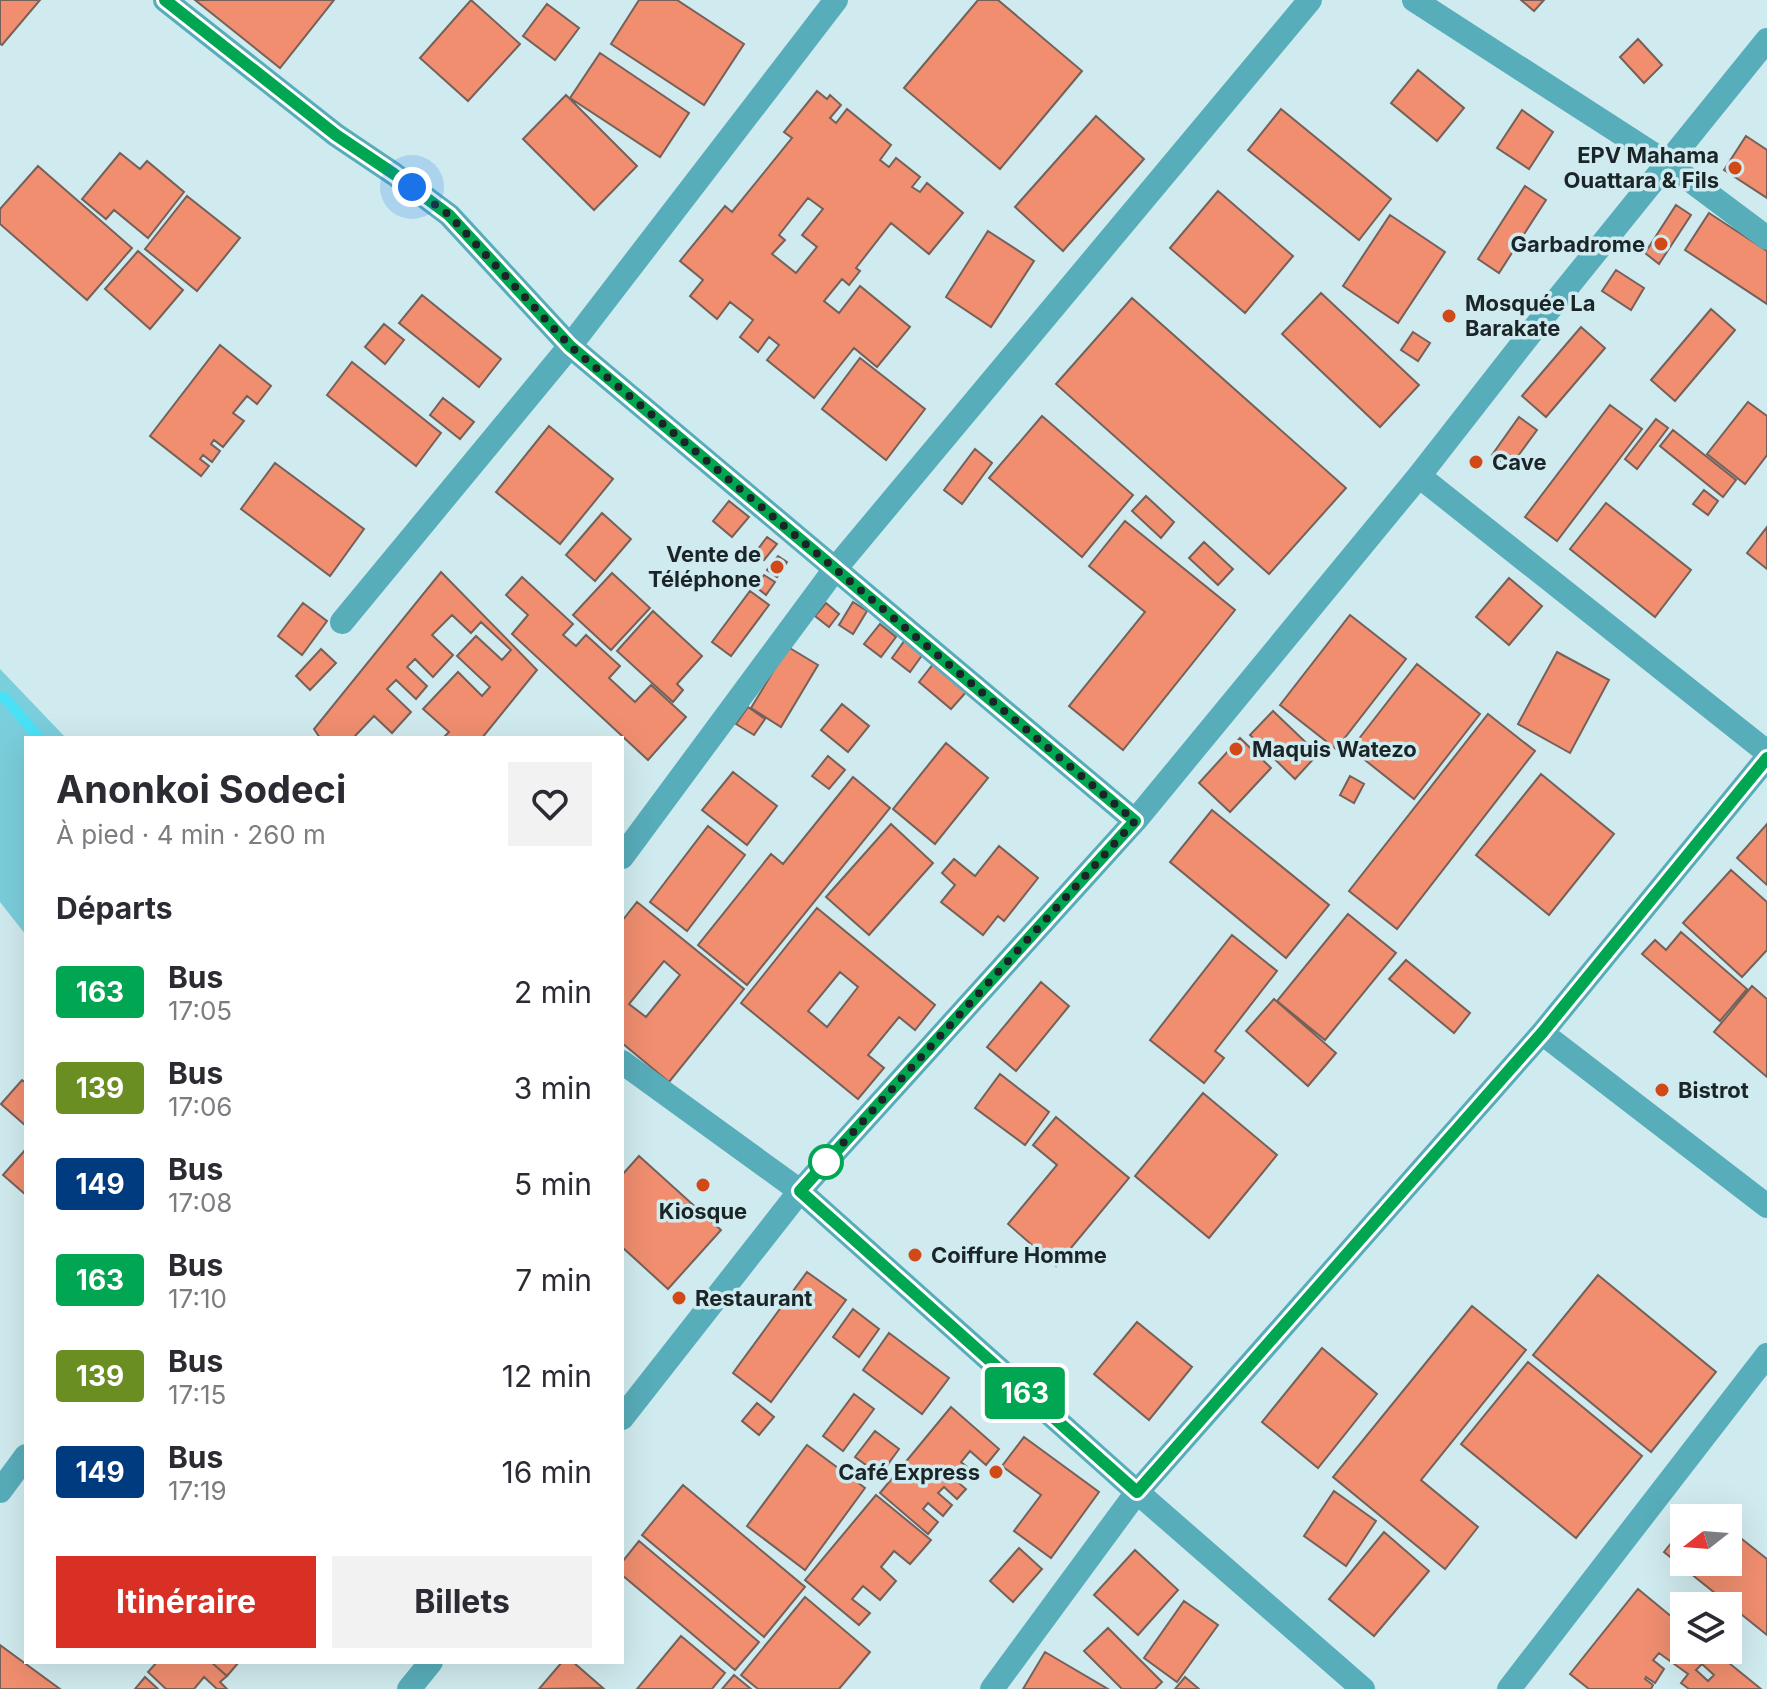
<!DOCTYPE html>
<html lang="fr">
<head>
<meta charset="utf-8">
<style>
  body { margin:0; font-family:Inter,sans-serif; background:#f2f2f3; color:#2b2b33; height:100vh; display:flex; flex-direction:column; font-size:30px; white-space:nowrap }
  * { box-sizing:border-box; margin:0 }
  p { font-size:26px; color:#7c7c81 }
  .icon { flex:none; width:44px; height:44px; fill:none; stroke:currentColor; stroke-width:2; stroke-linecap:round; stroke-linejoin:round }
  .map { position:relative; flex:1; overflow:hidden }
  .drawer { position:absolute; left:24px; top:736px; width:600px; height:928px; display:flex; flex-direction:column; background:#fff; border-radius:0px; box-shadow:0 8px 32px #0002 }
  .drawer>* { flex:none }
  .badge { padding:0 16px; border-radius:6px; font-size:28px; line-height:52px }
  .needle { width:52px; rotate:253deg }
  .controls { position:absolute; left:1670px; top:1504px; display:grid; gap:16px }
  .controls a { display:grid; place-items:center; width:72px; height:72px; border-radius:0px; background:#fff; box-shadow:0 8px 32px #0002; font-size:40px }
  .you { position:absolute; width:40px; height:40px; margin:-20px; border:6px solid #fff; border-radius:50%; background:#1a73e8; box-shadow:0 0 0 12px #1a73e833 }
  .map>.badge { position:absolute; translate:-50% -50%; box-shadow:0 0 0 4px #fff }
  h2 { padding:0 32px; font-size:30px; line-height:72px }
  .round { display:grid; place-items:center; flex:none; width:84px; height:84px; border-radius:0px; background:#f2f2f3 }
  .headline { display:flex; align-items:center; justify-content:space-between; height:136px; padding:0 32px }
  h1 { font-size:38px; font-weight:700; line-height:60px }
  .action { display:flex; gap:16px; margin-top:auto; padding:16px 32px }
  .action a { flex:1; height:92px; border-radius:0px; background:#d93025; color:#fff; font-size:32px; font-weight:700; line-height:92px; text-align:center }
  .action a+a { background:#f2f2f3; color:#2b2b33 }
  ul { padding:0; list-style:none }
  li { display:flex; align-items:center; gap:24px; height:96px; padding:0 32px }
  li div { flex:1 }
  li b { display:block; font-size:30px }
  li em { font-style:normal }
  li .badge { min-width:88px; font-weight:700; text-align:center }
  .map>svg:first-child { display:block }
  .green { fill:#7bcedc }
  .lines { fill:none; stroke-linecap:round; stroke-linejoin:round }
  .stream { stroke:#4ae1f7; stroke-width:11 }
  .building { fill:#f08e6f; stroke:#76615a; stroke-width:2; fill-rule:evenodd }
  .street { stroke:#58adba; stroke-width:24 }
  .line-casing { stroke:#fff; stroke-width:18 }
  .line { stroke:#00a651; stroke-width:12 }
  .walk { stroke:#1b2527; stroke-width:8; stroke-dasharray:0 14.4 }
  .poi-dot { fill:#d04917; stroke:#d0ebef; stroke-width:3 }
  .stop-dot { fill:#fff; stroke:#00a651; stroke-width:4 }
  .labels { text-anchor:middle; stroke-width:7; stroke-linejoin:round; paint-order:stroke }
  .poi-label { font-size:22px; font-weight:bold; fill:#1b2527; stroke:#d0ebef; text-anchor:start }
</style>
</head>
<body>
<div class="map">
<svg width="1767" height="1689" viewBox="0 0 1767 1689">
  <rect width="100%" height="100%" fill="#d0ebef"/>
  <path class="green" d="M0,669L66,738H26V935L0,902Z"/>
  <g class="lines">
    <path class="stream" d="M0,697L5,698L39,738"/>
  </g>
  <path class="building" d="M0,0H40L2,45L0,44Z
    M195,0H334L280,68Z
    M471,0L520,44L468,101L420,58Z
    M639,0H677L744,44L704,105L611,44Z
    M978,0H998L1082,71L1000,169L904,88Z
    M1521,0H1544L1534,11Z
    M547,4L579,28L555,60L523,36Z
    M1638,39L1662,65L1644,83L1620,57Z
    M600,53L689,113L660,157L570,98Z
    M1418,70L1464,108L1437,141L1391,103Z
    M817,91L827,99L830,95L841,105L830,118L836,123L847,109L891,145L880,160L889,167L896,158L920,177L912,187L920,192L927,183L963,213L929,254L891,223L856,268L860,271L849,285L842,279L824,301L839,313L860,286L910,327L877,367L854,348L814,398L767,360L779,345L769,337L758,352L740,337L753,320L730,302L717,319L690,296L703,280L680,261L725,206L732,212L792,138L784,132ZM808,198L823,209L802,235L817,247L796,273L772,254L785,240L779,235Z
    M566,95L637,166L594,210L523,139Z
    M1281,109L1391,199L1359,240L1248,150Z
    M1522,110L1553,132L1529,169L1497,148Z
    M1096,116L1144,159L1063,251L1015,207Z
    M1746,136L1767,150V198L1724,170Z
    M120,153L140,169L147,161L184,192L148,238L114,210L106,219L82,199Z
    M38,166L132,248L87,300L0,224V209Z
    M1525,186L1546,200L1499,273L1478,259Z
    M1218,191L1293,256L1245,313L1170,248Z
    M187,196L240,238L197,291L145,249Z
    M1676,205L1691,215L1659,264L1645,253Z
    M1709,213L1767,251V304L1685,250Z
    M1390,215L1445,252L1398,323L1343,286Z
    M988,231L1034,261L991,327L946,297Z
    M138,251L183,290L150,329L105,289Z
    M1616,270L1644,288L1631,310L1602,291Z
    M1321,293L1419,385L1380,427L1282,334Z
    M422,295L501,359L479,387L399,323Z
    M1132,298L1346,488L1269,574L1056,384Z
    M1711,309L1735,330L1675,401L1651,380Z
    M384,324L404,340L385,364L365,347Z
    M1581,327L1605,348L1546,417L1522,396Z
    M1413,332L1430,343L1418,361L1401,350Z
    M220,345L271,386L257,404L247,396L233,413L244,421L223,447L214,440L211,444L220,451L212,462L203,455L200,459L209,466L201,476L150,436Z
    M860,358L925,409L886,460L822,409Z
    M352,362L441,433L416,466L327,395Z
    M443,398L474,422L460,439L430,415Z
    M1748,402L1767,416V455L1745,484L1707,454Z
    M1610,405L1642,429L1557,541L1525,517Z
    M1042,416L1133,495L1082,557L989,478Z
    M1519,417L1537,430L1510,467L1492,455Z
    M1656,419L1668,428L1637,469L1625,459Z
    M549,426L613,479L560,544L496,492Z
    M1673,430L1736,480L1723,497L1660,446Z
    M975,449L992,463L962,504L944,490Z
    M275,463L364,529L330,576L241,509Z
    M1704,490L1718,501L1708,515L1693,504Z
    M1146,496L1174,522L1161,538L1132,511Z
    M729,501L749,517L732,537L713,521Z
    M1606,503L1691,570L1655,617L1570,549Z
    M602,513L631,539L595,581L566,555Z
    M1125,521L1235,610L1123,750L1069,706L1145,612L1089,566Z
    M1767,527V569L1747,553Z
    M767,537L777,544L764,560L755,553Z
    M1204,542L1233,569L1218,585L1189,558Z
    M778,556L787,562L777,577L767,570Z
    M441,572L537,670L482,738H443L449,732L423,709L458,672L482,696L490,687L457,656L476,636L502,660L511,650L481,622L471,633L452,615L432,635L453,655L433,677L415,659L407,667L427,686L416,699L396,680L387,689L411,712L392,733L374,716L355,736L357,738H320L314,729Z
    M612,573L650,608L611,650L573,615Z
    M764,575L775,582L766,595L756,587Z
    M522,577L573,624L563,635L576,646L586,635L620,666L609,678L635,702L651,685L686,717L648,760L512,634L528,615L506,595Z
    M1509,578L1542,606L1509,645L1476,617Z
    M750,591L769,605L731,656L712,642Z
    M853,602L867,611L853,634L839,625Z
    M303,603L327,621L302,655L278,636Z
    M826,603L839,614L829,627L815,616Z
    M653,611L702,656L677,684L683,690L673,702L617,651Z
    M1350,615L1406,659L1336,749L1280,705Z
    M880,624L896,637L881,657L864,644Z
    M905,640L923,654L910,672L892,658Z
    M788,647L818,665L781,727L751,708Z
    M321,649L336,663L310,690L296,676Z
    M1557,652L1609,680L1570,753L1518,724Z
    M934,663L967,691L951,709L919,682Z
    M1417,664L1480,714L1414,799L1351,749Z
    M842,704L869,726L848,752L821,730Z
    M748,707L765,719L754,735L736,724Z
    M1273,711L1318,754L1295,779L1250,735Z
    M1488,714L1535,751L1397,929L1349,891Z
    M1240,738L1271,768L1230,812L1199,783Z
    M946,743L988,778L935,844L893,809Z
    M828,756L845,770L829,789L812,776Z
    M733,772L777,806L747,845L702,810Z
    M1541,774L1614,834L1549,915L1476,855Z
    M1350,776L1364,784L1354,803L1340,795Z
    M853,777L890,808L747,985L698,945L771,854L783,864Z
    M1212,810L1329,905L1286,958L1170,862Z
    M891,824L933,863L869,935L826,897Z
    M1767,824V885L1737,858Z
    M708,826L745,855L687,931L650,902Z
    M999,846L1038,878L1004,921L998,916L983,935L941,902L955,885L942,873L954,859L975,876Z
    M1731,870L1767,902V950L1742,977L1683,923Z
    M637,902L744,989L669,1082L622,1043V921ZM664,961L680,975L646,1017L629,1004Z
    M817,908L935,1005L915,1030L899,1017L868,1055L884,1068L858,1099L741,1003ZM840,972L858,987L827,1027L808,1011Z
    M1348,914L1396,953L1325,1040L1277,1001Z
    M1681,932L1747,989L1720,1021L1642,954L1655,940L1666,950Z
    M1232,935L1277,971L1215,1051L1224,1058L1204,1083L1150,1040Z
    M1406,960L1470,1013L1454,1033L1389,979Z
    M1041,982L1069,1006L1016,1071L987,1047Z
    M1752,986L1767,999V1077L1714,1032Z
    M1274,999L1336,1053L1308,1086L1246,1031Z
    M1000,1074L1049,1112L1025,1145L975,1108Z
    M22,1080L26,1083V1126L1,1104Z
    M1203,1093L1277,1155L1209,1238L1135,1176Z
    M1056,1117L1129,1178L1056,1266L1008,1224L1057,1165L1033,1145Z
    M26,1149V1195L3,1175Z
    M639,1156L721,1230L668,1289L622,1247V1175Z
    M807,1272L846,1300L771,1402L733,1373Z
    M1598,1275L1716,1372L1651,1452L1533,1355Z
    M1472,1306L1526,1350L1421,1480L1478,1527L1445,1569L1333,1477Z
    M853,1309L879,1329L859,1357L833,1337Z
    M1137,1322L1192,1367L1149,1420L1094,1374Z
    M889,1333L949,1378L922,1414L863,1370Z
    M1322,1348L1377,1394L1318,1468L1262,1422Z
    M1528,1362L1642,1456L1576,1538L1461,1444Z
    M854,1394L874,1409L843,1451L823,1436Z
    M757,1403L774,1417L759,1435L742,1421Z
    M951,1407L999,1449L986,1465L970,1451L961,1462L977,1475L971,1482L955,1469L949,1475L966,1489L957,1499L944,1487L938,1493L952,1505L943,1516L928,1503L923,1509L938,1522L928,1534L880,1493Z
    M875,1431L899,1449L880,1475L855,1457Z
    M1024,1437L1099,1492L1051,1558L1014,1531L1041,1495L1002,1466Z
    M807,1445L865,1488L805,1570L747,1526Z
    M683,1485L805,1587L764,1637L642,1535Z
    M1334,1491L1376,1521L1346,1566L1304,1536Z
    M876,1495L931,1540L910,1564L894,1551L881,1567L896,1581L880,1600L863,1586L852,1599L870,1613L859,1625L805,1580Z
    M1701,1506L1716,1518H1691Z
    M1684,1527V1562H1728V1528L1767,1559V1635L1664,1552Z
    M1384,1532L1429,1571L1374,1636L1329,1599Z
    M639,1541L759,1642L735,1670L622,1575V1562Z
    M1019,1548L1042,1569L1013,1602L990,1581Z
    M1135,1550L1178,1590L1138,1635L1094,1595Z
    M1638,1589L1684,1627V1650H1713L1761,1689H1689L1681,1683L1688,1674L1659,1653L1653,1660L1664,1669L1655,1683L1646,1677L1645,1679L1653,1685L1651,1689H1589L1570,1674ZM1702,1664L1714,1675L1708,1681L1696,1670Z
    M805,1597L870,1652L839,1689H758L741,1675Z
    M1184,1601L1218,1625L1177,1682L1144,1658Z
    M1108,1628L1162,1682L1155,1689H1122L1084,1651Z
    M681,1636L725,1673L712,1689H637Z
    M0,1645L60,1689H0Z
    M1045,1652L1108,1689H1023Z
    M157,1662H211L227,1676L220,1682L227,1689H217L204,1677L194,1689H166L148,1672Z
    M211,1662H239L227,1676Z
    M562,1662H573L603,1688L539,1689Z
    M734,1675L751,1689H722Z
    M145,1677L158,1689H135Z
    M1185,1677L1199,1689H1175Z"/>
  <g class="lines">
    <path class="street" d="M165,0L336,135L394,174L449,215L570,346L1135,821
      M1414,0L1667,163L1767,238
      M1419,476L1767,752
      M342,622L570,346L836,0
      M622,857L835,569L1310,0
      M1542,1033L1767,1206
      M622,1062L800,1191L1137,1492L1363,1689
      M622,1418L800,1191L1135,821L1419,476L1544,316L1767,40
      M0,1491L26,1456
      M409,1689L431,1662
      M992,1689L1137,1492L1542,1033L1767,758
      M1509,1689L1767,1355"/>
  </g>
  <g class="lines">
    <defs>
      <path id="line" d="M165,0L336,135L394,174L449,215L570,346L1135,821L800,1191L1137,1492L1542,1033L1767,758"/>
    </defs>
    <use href="#line" class="line-casing"/>
    <use href="#line" class="line"/>
    <path class="walk" d="M412,187L449,215L570,346L1135,821L826,1162"/>
  </g>
  <g class="poi-dot">
    <circle cx="1735" cy="168" r="8"/>
    <circle cx="1661" cy="244" r="8"/>
    <circle cx="1449" cy="316" r="8"/>
    <circle cx="1476" cy="462" r="8"/>
    <circle cx="777" cy="567" r="8"/>
    <circle cx="1236" cy="749" r="8"/>
    <circle cx="1662" cy="1090" r="8"/>
    <circle cx="703" cy="1185" r="8"/>
    <circle cx="915" cy="1255" r="8"/>
    <circle cx="679" cy="1298" r="8"/>
    <circle cx="996" cy="1472" r="8"/>
  </g>
  <circle class="stop-dot" cx="826" cy="1162" r="16"/>
  <g class="labels">
    <g class="poi-label">
      <text x="1719" y="163" text-anchor="end">EPV Mahama<tspan x="1719" dy="25">Ouattara &amp; Fils</tspan></text>
      <text x="1645" y="252" text-anchor="end">Garbadrome</text>
      <text x="1465" y="311">Mosquée La<tspan x="1465" dy="25">Barakate</tspan></text>
      <text x="1492" y="470">Cave</text>
      <text x="761" y="562" text-anchor="end">Vente de<tspan x="761" dy="25">Téléphone</tspan></text>
      <text x="1252" y="757">Maquis Watezo</text>
      <text x="1678" y="1098">Bistrot</text>
      <text x="703" y="1219" text-anchor="middle">Kiosque</text>
      <text x="931" y="1263">Coiffure Homme</text>
      <text x="695" y="1306">Restaurant</text>
      <text x="980" y="1480" text-anchor="end">Café Express</text>
    </g>
  </g>
</svg>
<div class="controls">
<a><svg class="needle" viewBox="-14 -14 28 28"><path d="M0-13l5 13h-10z" fill="#e53935"/><path d="M0 13l5-13h-10z" fill="#7c7c81"/></svg></a>
<a><svg class="icon" aria-label="layers" viewBox="0 0 24 24"><path d="M12 4l9 5-9 5-9-5zM3 14l9 5 9-5"/></svg></a>
</div>
<div class="you" style="left:412px;top:187px"></div>
<b class="badge" style="left:1025px;top:1393px;background:#00a651;color:#fff">163</b>
<section class="drawer">
<div class="headline"><div><h1>Anonkoi Sodeci</h1><p>À pied · 4 min · 260 m</p></div><a class="round"><svg class="icon" aria-label="heart" viewBox="0 0 24 24"><path d="M12 20l-8-8c-3-5 5-10 8-4 3-6 11-1 8 4z"/></svg></a></div>
<h2>Départs</h2>
<ul>
<li><span class="badge" style="background:#00a651;color:#fff">163</span><div><b>Bus</b><p>17:05</p></div><em>2 min</em></li>
<li><span class="badge" style="background:#6b8e23;color:#fff">139</span><div><b>Bus</b><p>17:06</p></div><em>3 min</em></li>
<li><span class="badge" style="background:#003b80;color:#fff">149</span><div><b>Bus</b><p>17:08</p></div><em>5 min</em></li>
<li><span class="badge" style="background:#00a651;color:#fff">163</span><div><b>Bus</b><p>17:10</p></div><em>7 min</em></li>
<li><span class="badge" style="background:#6b8e23;color:#fff">139</span><div><b>Bus</b><p>17:15</p></div><em>12 min</em></li>
<li><span class="badge" style="background:#003b80;color:#fff">149</span><div><b>Bus</b><p>17:19</p></div><em>16 min</em></li>
</ul>
<div class="action"><a>Itinéraire</a><a>Billets</a></div>
</section>
</div>
</body>
</html>
